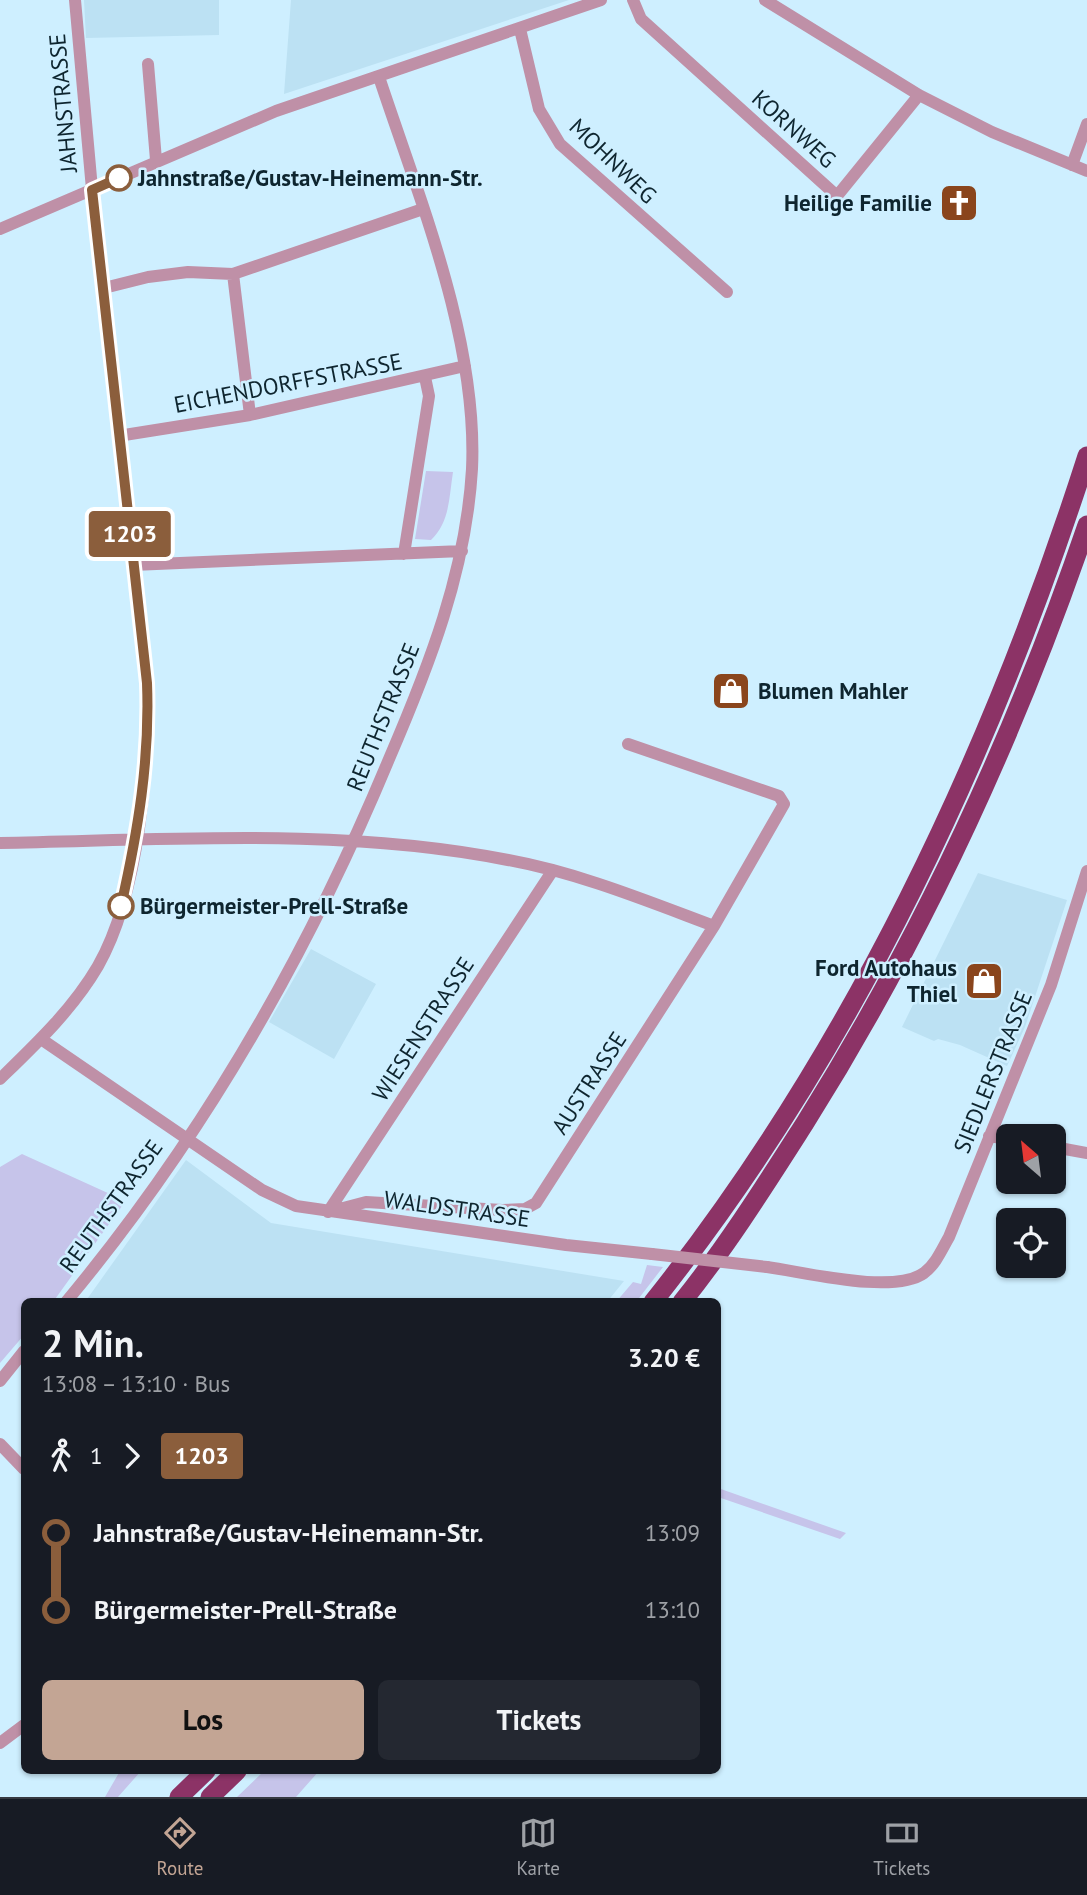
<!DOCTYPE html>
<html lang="de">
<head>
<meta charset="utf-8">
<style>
  body { margin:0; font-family:"PT Sans",sans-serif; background:#242831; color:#f1f3f6; height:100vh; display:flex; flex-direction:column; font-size:26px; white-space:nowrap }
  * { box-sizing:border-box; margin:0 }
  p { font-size:23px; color:#9ea1a6 }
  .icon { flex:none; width:38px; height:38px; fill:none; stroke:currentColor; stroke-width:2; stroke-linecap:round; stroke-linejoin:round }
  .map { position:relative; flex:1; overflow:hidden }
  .panel { position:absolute; left:21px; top:1298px; width:700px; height:476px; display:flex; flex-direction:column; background:#171b24; border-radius:10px; box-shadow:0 2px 5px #0004 }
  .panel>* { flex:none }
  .badge { padding:0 14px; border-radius:5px; font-size:24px; line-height:46px }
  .needle { width:46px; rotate:332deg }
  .tools { position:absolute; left:996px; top:1124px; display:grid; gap:14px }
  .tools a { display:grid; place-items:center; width:70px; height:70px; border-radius:10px; background:#171b24; box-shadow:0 2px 5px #0004; font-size:35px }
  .map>.badge { position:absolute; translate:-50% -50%; box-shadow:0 0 0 4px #fff }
  .legs { display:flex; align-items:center; gap:10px; height:77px; padding:0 21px; font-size:23px }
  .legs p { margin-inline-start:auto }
  .summary { display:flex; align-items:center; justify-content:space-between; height:119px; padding:0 21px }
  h1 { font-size:38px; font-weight:700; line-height:52px }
  .primary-button { display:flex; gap:14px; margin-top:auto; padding:14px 21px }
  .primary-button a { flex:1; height:80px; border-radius:10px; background:#c3a594; color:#111; font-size:28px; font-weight:700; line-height:80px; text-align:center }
  .primary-button a+a { background:#242831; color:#f1f3f6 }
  ul { padding:0 21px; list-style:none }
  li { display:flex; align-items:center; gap:24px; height:77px; font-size:26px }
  li i { display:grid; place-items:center; width:10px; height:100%; margin:0 9px; background:currentColor }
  li i::after { content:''; width:18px; height:18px; margin:-9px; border:5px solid; border-radius:50%; background:#171b24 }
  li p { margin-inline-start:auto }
  li:first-child i { background:linear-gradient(#0000 50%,currentColor 0) }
  li:last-child i { background:linear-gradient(currentColor 50%,#0000 0) }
  .tab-bar { display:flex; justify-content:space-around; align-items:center; height:98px; border-top:2px solid #363941; background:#171b24; font-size:19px; color:#9ea1a6 }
  .tab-bar a { display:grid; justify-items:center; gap:4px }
  .tab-bar .on { color:#c3a594 }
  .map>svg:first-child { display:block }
  .built { fill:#bce1f3 }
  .green { fill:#c6c4ea }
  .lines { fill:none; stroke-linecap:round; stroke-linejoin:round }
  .minor { stroke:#bf90a7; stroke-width:12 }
  .trunk { stroke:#8c3366; stroke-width:19 }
  .minor-bridge { stroke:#bf90a7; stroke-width:12 }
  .line-1-casing { stroke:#fff; stroke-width:16 }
  .line-1 { stroke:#8b5e3c; stroke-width:10 }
  .stop-1-dot { fill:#fff; stroke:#8b5e3c; stroke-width:3.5 }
  .labels { text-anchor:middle; stroke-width:5; stroke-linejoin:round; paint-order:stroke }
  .street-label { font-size:23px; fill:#0e252f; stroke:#ceefff }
  .stop-label { font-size:23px; font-weight:bold; fill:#0e252f; stroke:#ceefff; text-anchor:start }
  .poi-label { font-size:23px; font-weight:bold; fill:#0e252f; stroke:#ceefff; text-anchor:end }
</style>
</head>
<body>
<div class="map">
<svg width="1087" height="1797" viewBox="0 0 1087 1797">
  <rect width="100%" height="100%" fill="#ceefff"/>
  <path class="built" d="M84,0H219V35L86,38Z
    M291,0H569L284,94Z
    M978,873L1067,900L1025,1027L1007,1066L960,1045L938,1039L934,1041L902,1027Z
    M311,949L376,984L334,1059L269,1022Z
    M186,1160L271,1223L624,1281L607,1302H85Z"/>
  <path class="green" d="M426,471L453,472C449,497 450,522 431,540L415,539Z
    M22,1154L121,1199L122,1206L53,1302H24V1335L0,1363V1167Z
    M647,1265L663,1267L636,1302H616L633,1282L641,1284Z
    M718,1488L846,1533L840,1539L718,1497Z
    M120,1771H141L118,1797H105Z
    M264,1771H319L296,1797H237Z"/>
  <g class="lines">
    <path class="minor" d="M633,0L641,19L837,196L919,95
      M765,0L919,95L992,132L1087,171
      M520,29L539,109L560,144L727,292
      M148,64L156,160
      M1072,165L1087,124
      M0,229L276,111L601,0
      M233,274L250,415
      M104,288L148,277L188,272L233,274L423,209
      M118,436L250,415L465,366
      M404,554L429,396L425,377
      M133,565L462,551
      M0,843C168,840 342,827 508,860C579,873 647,901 714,926
      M41,1039L262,1190L296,1206L566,1245L652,1254
      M0,1079C36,1044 73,1009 98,966C139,894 150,765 147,683L92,189L75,0
      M989,1136L1008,1139
      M1054,1147L1087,1153
      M328,1212L366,1202L502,1210L525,1209L536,1203L714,926L784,804L779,796L628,744
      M328,1212L553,870
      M767,1267C805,1272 893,1295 924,1273C936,1264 942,1249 949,1237L1051,985L1087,871
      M66,1302C201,1140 308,954 389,759C429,666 466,572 472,469C478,340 419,198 379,77
      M0,1381L24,1351
      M0,1444L24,1469
      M0,1743L24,1725"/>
    <path class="trunk" d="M653,1302C851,1053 990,758 1087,456
      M682,1302C727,1246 766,1184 805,1123C923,935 1015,736 1087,525
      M179,1797L206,1771
      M210,1797L237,1771"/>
    <path class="minor-bridge" d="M652,1254L767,1267"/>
  </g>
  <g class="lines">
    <defs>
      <path id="line-1" d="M119,178L92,190L147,683C150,760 138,831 121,906"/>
    </defs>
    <use href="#line-1" class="line-1-casing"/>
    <use href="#line-1" class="line-1"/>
  </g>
  <defs>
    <symbol id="church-square" viewBox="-11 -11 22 22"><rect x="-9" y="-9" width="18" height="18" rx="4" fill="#8a451c" stroke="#ceefff"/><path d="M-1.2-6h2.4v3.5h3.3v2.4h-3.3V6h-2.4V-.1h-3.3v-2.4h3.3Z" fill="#fff"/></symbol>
    <symbol id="shop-square" viewBox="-11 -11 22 22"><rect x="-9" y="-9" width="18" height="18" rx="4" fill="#8a451c" stroke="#ceefff"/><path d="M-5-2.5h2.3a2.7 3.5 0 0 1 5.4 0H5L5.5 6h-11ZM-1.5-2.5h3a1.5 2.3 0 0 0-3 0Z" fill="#fff"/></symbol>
  </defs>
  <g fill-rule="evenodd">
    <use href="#church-square" x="937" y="181" width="44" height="44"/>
    <use href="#shop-square" x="709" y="669" width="44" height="44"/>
    <use href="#shop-square" x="962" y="959" width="44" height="44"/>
  </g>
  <g class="stop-1-dot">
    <circle cx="119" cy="178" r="12"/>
    <circle cx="121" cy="906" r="12"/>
  </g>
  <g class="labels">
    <g class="street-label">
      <text transform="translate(63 103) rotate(-95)" y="8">JAHNSTRASSE</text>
      <text transform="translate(794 129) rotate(42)" y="8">KORNWEG</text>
      <text transform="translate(613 161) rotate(44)" y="8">MOHNWEG</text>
      <text transform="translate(288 383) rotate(-11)" y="8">EICHENDORFFSTRASSE</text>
      <text transform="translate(383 717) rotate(-68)" y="8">REUTHSTRASSE</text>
      <text transform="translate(423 1029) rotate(-57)" y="8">WIESENSTRASSE</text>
      <text transform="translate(993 1072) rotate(-68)" y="8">SIEDLERSTRASSE</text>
      <text transform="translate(589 1083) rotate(-57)" y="8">AUSTRASSE</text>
      <text transform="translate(111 1206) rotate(-54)" y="8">REUTHSTRASSE</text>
      <text transform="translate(457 1209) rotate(8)" y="8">WALDSTRASSE</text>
    </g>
    <g class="stop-label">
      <text x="138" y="186">Jahnstraße/Gustav-Heinemann-Str.</text>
      <text x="140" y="914">Bürgermeister-Prell-Straße</text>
    </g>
    <g class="poi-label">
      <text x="932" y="211">Heilige Familie</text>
      <text x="758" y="699" text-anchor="start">Blumen Mahler</text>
      <text x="957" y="976">Ford Autohaus<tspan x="957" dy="26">Thiel</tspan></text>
    </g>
  </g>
</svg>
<div class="tools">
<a><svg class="needle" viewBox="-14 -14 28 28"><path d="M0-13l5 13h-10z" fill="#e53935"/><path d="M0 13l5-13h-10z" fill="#9ea1a6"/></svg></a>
<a><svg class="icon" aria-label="locate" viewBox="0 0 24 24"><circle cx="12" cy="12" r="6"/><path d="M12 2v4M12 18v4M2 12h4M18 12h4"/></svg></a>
</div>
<b class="badge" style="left:130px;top:534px;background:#8b5e3c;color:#fff">1203</b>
<section class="panel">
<div class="summary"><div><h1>2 Min.</h1><p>13:08 – 13:10 · Bus</p></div><b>3.20 €</b></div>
<div class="legs"><svg class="icon" aria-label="walk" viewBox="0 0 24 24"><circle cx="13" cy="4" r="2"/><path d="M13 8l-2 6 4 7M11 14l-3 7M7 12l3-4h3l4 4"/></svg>1<svg class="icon" aria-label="forward" viewBox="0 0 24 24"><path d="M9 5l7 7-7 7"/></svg><b class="badge" style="background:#8b5e3c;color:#fff">1203</b></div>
<ul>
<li><i style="color:#8b5e3c"></i><b>Jahnstraße/Gustav-Heinemann-Str.</b><p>13:09</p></li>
<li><i style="color:#8b5e3c"></i><b>Bürgermeister-Prell-Straße</b><p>13:10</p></li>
</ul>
<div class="primary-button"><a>Los</a><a>Tickets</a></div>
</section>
</div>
<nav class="tab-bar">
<a class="on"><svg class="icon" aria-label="directions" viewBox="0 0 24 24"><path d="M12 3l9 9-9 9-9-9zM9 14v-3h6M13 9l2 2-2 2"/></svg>Route</a>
<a><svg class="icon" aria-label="map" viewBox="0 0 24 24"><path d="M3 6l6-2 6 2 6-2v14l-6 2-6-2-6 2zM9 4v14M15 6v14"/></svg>Karte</a>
<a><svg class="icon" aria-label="tickets" viewBox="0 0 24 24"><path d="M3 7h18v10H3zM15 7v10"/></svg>Tickets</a>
</nav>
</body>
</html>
